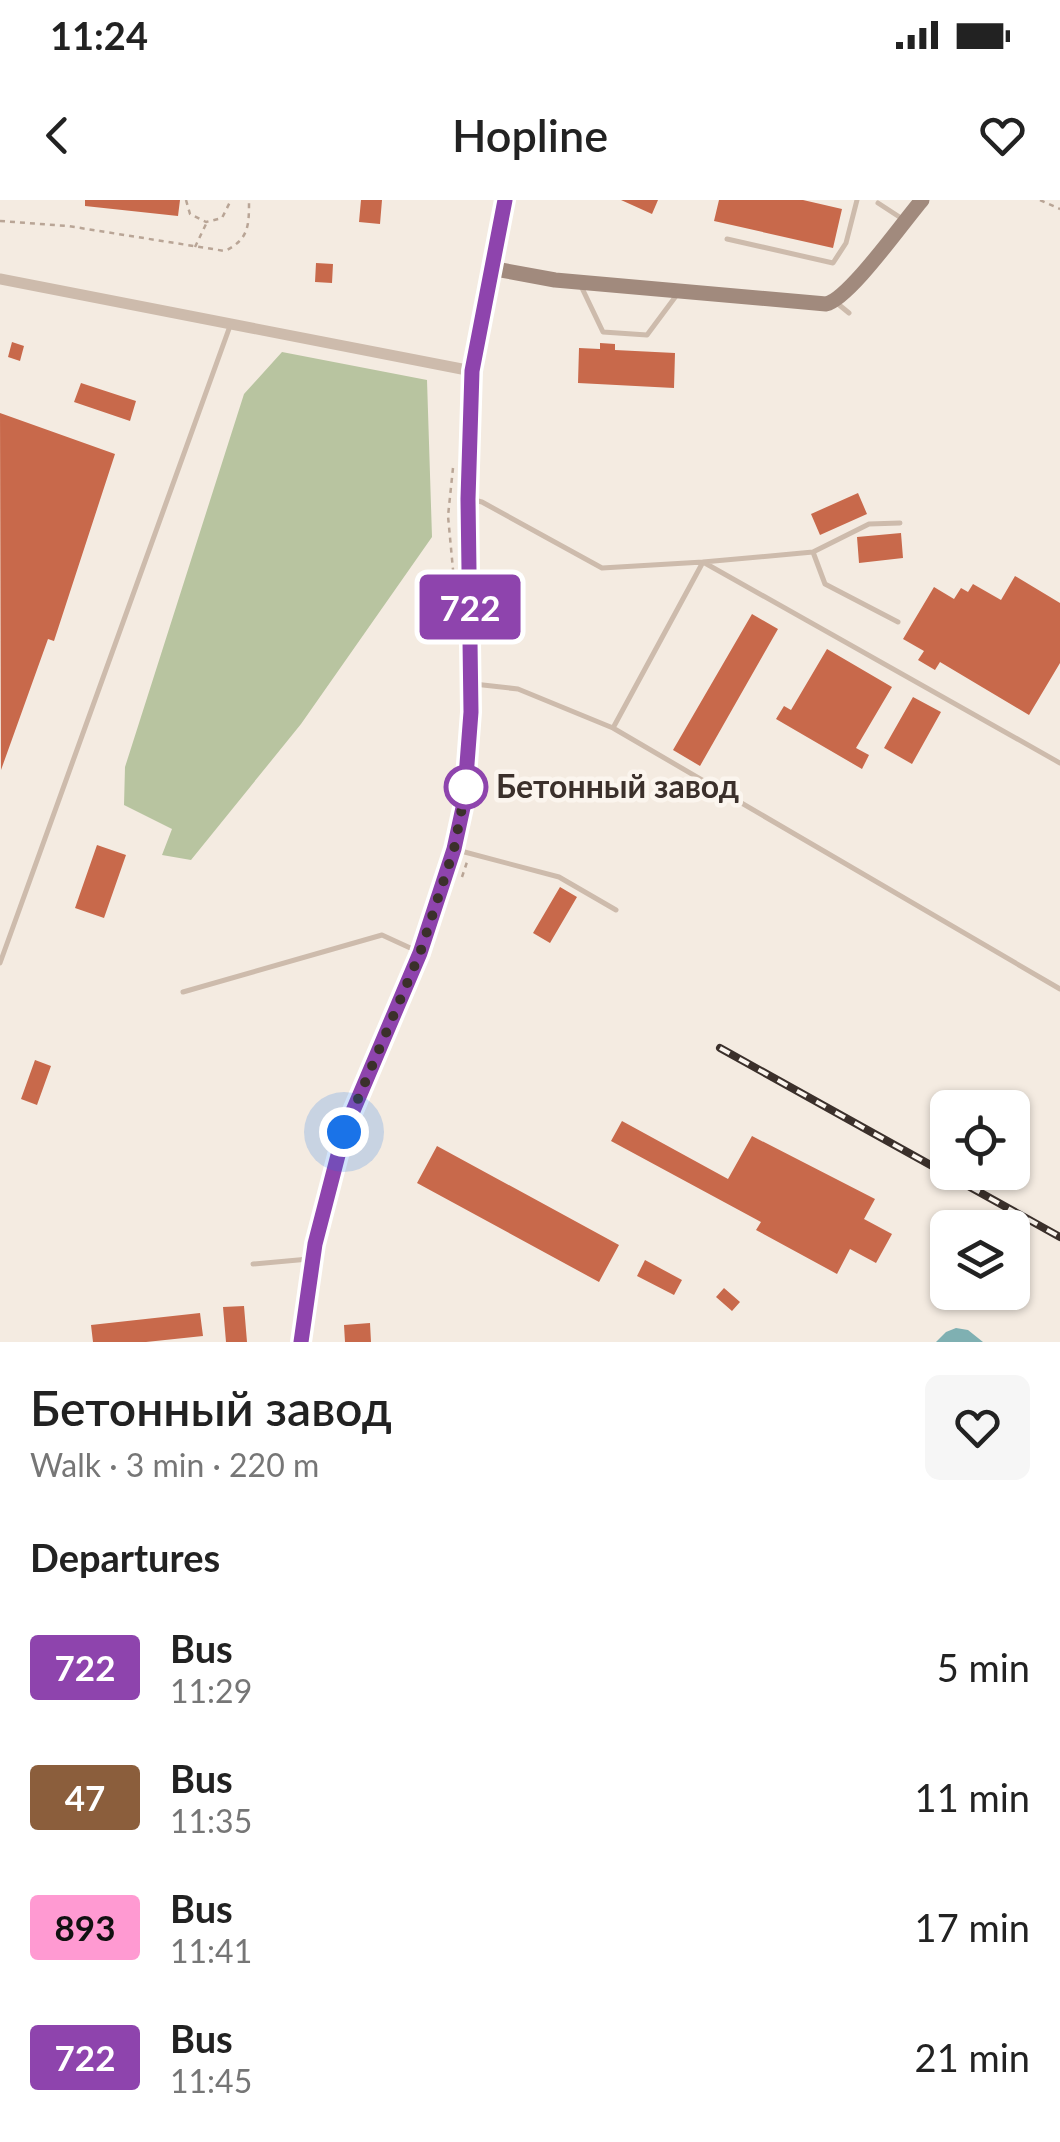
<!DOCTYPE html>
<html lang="en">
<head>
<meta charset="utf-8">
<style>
  body { margin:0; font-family:Lato,sans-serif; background:#f6f6f6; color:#222; height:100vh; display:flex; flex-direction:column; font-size:38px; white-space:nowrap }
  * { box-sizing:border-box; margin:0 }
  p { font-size:32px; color:#767676 }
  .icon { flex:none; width:55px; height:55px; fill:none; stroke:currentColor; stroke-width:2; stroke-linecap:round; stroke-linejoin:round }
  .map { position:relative; height:1142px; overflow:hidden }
  .sheet { display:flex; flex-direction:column; background:#fff; flex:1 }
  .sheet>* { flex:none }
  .badge { padding:0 20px; border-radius:8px; font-size:35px; line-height:65px }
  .buttons { position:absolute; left:930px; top:890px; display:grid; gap:20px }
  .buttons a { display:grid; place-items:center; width:100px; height:100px; border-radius:15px; background:#fff; box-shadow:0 2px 8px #0004; font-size:50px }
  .you { position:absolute; width:50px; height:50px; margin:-25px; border:8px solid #fff; border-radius:50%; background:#1a73e8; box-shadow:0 0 0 15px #1a73e833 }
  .map>.badge { position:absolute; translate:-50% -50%; box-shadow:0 0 0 5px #fff }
  h2 { padding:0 30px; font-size:38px; line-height:90px }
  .round { display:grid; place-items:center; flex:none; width:105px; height:105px; border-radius:15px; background:#f6f6f6 }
  .head { display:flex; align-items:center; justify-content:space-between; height:170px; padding:0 30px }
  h1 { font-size:48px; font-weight:600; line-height:75px }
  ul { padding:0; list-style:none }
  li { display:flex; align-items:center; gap:30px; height:130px; padding:0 30px }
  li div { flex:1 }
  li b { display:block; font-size:38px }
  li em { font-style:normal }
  li .badge { min-width:110px; font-weight:700; text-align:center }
  .status { display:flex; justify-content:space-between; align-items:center; height:70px; padding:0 50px; background:#fff; direction:ltr }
  .status svg { height:28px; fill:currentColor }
  header { display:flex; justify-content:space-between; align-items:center; height:130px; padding:0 30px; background:#fff; font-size:45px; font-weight:600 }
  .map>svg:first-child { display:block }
  .green { fill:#b8c4a0 }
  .water { fill:#7fb0b2 }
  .building { fill:#c8694b }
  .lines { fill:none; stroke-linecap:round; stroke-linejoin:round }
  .path { stroke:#b9a596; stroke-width:2.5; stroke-dasharray:5 5; stroke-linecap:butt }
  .lane { stroke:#cdbbac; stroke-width:5 }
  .street { stroke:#cdbbac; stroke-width:11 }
  .secondary { stroke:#a18a7d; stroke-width:15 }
  .rail-casing { stroke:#3b302b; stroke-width:8 }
  .rail { stroke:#fbf5ee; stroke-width:4; stroke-dasharray:11; stroke-linecap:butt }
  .line-casing { stroke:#fff; stroke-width:22 }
  .line { stroke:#8e44ad; stroke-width:15 }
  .walk { stroke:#3b302b; stroke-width:10; stroke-dasharray:0 18 }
  .stop-dot { fill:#fff; stroke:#8e44ad; stroke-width:5 }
  .labels { text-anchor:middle; stroke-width:9; stroke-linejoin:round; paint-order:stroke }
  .stop-label { font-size:32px; font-weight:bold; fill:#3b302b; stroke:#fbf5ee; text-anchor:start }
</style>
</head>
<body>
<div class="status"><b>11:24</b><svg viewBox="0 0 49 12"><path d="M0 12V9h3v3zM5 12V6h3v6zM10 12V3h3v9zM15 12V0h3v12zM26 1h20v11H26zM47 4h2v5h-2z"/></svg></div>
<header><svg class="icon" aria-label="back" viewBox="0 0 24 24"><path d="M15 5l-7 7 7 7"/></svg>Hopline<svg class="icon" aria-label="heart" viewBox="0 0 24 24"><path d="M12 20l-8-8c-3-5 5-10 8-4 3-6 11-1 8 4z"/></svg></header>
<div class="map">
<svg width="1060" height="1142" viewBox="0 0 1060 1142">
  <rect width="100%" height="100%" fill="#f4ebe1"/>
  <path class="green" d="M282,152L427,180L432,337L301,524L191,660L162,655L172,629L124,605L125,567L244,194Z"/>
  <path class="water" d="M956,1128L968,1130L983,1142H936L946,1132Z"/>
  <path class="building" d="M85,0H180L178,16L85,6Z
    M361,0H382L380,24L359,22Z
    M621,0H658L652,14Z
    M719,0H803L842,9L833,48L714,21Z
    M316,63L333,64L332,83L315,82Z
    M12,142L24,146L20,161L8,157Z
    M600,143L615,144V150L675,153L674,188L578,183L579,148L600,149Z
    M81,183L136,201L130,221L74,202Z
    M0,213L115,254L54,441L48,439L1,570Z
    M858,293L867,314L820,335L811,314Z
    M901,333L903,358L859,363L857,337Z
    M1015,376L1060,403V463L1029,515L940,462L935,470L918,460L924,451L903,439L934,387L954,399L961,388L968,392L973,384L1001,400Z
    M752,414L778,429L700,566L673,550Z
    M827,449L892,487L856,548L869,555L862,569L776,519L784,506L791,510Z
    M913,497L941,512L912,564L884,548Z
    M97,645L126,655L104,718L75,708Z
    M560,687L577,697L550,743L533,733Z
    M35,860L51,866L37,905L21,899Z
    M622,921L728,979L752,936L875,999L864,1019L892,1034L876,1063L850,1049L837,1074L756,1030L761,1022L611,941Z
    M437,946L619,1045L599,1082L417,983Z
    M645,1060L682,1080L674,1095L637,1076Z
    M724,1088L740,1102L732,1111L716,1097Z
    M244,1106L247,1142H226L223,1107Z
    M200,1113L203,1136L146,1142H93L91,1125Z
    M370,1123L371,1142H345L344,1125Z"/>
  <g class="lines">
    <path class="path" d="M186,0L190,14L206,22L222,18L231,0
      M1040,0L1060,9
      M0,21L68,26L225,51C249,39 249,26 249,0
      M195,47L206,24
      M453,268L448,316L455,391
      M462,677L468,659"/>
    <path class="lane" d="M878,3L901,18
      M727,39L833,63L846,43L857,0
      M581,86L603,132L647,135L676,96
      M838,104L849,113
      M474,300L482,302L602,368L703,362L1060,563
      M813,352L825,384L898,422
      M474,484L518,489L613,528L1060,789
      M613,528L703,362L813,352L869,324L900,323
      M457,650L559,677L616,710
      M0,763L230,126
      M183,792L382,735L419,752
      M253,1064L309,1059"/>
    <path class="street" d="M0,79L472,171"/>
    <path class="secondary" d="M490,68L555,80L826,104C849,99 903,22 922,0
      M301,1142L315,1044L344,932L420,753L454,649L464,603L471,512L468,299L472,171L505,0"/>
    <defs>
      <path id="rail" d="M720,848L1060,1037"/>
    </defs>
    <use href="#rail" class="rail-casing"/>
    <use href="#rail" class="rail"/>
  </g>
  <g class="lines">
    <defs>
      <path id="line" d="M301,1142L315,1044L344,932L420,753L454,649L464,603L471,512L468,299L472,171L505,0"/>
    </defs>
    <use href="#line" class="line-casing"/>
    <use href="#line" class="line"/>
    <path class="walk" d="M344,932L420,753L454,649L466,587"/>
  </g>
  <circle class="stop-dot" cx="466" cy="587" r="20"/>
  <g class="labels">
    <g class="stop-label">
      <text x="496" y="598">Бетонный завод</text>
    </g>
  </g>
</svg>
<div class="buttons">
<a><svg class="icon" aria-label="locate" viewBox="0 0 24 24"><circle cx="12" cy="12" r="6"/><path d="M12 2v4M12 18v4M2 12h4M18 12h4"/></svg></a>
<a><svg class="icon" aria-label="layers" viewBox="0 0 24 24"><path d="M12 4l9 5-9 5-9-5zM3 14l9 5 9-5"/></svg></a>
</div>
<div class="you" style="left:344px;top:932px"></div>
<b class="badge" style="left:470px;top:407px;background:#8e44ad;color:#fff">722</b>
</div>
<section class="sheet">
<div class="head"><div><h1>Бетонный завод</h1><p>Walk · 3 min · 220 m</p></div><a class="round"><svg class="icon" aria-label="heart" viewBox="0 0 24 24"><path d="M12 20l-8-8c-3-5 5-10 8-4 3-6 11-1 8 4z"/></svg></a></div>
<h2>Departures</h2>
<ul>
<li><span class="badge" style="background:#8e44ad;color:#fff">722</span><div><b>Bus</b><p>11:29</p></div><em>5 min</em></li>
<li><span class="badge" style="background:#8b5e3c;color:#fff">47</span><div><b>Bus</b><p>11:35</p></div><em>11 min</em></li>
<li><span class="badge" style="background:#ff9ad2;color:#111">893</span><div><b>Bus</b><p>11:41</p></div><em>17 min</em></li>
<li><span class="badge" style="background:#8e44ad;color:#fff">722</span><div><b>Bus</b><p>11:45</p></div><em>21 min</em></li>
</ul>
</section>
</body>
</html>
